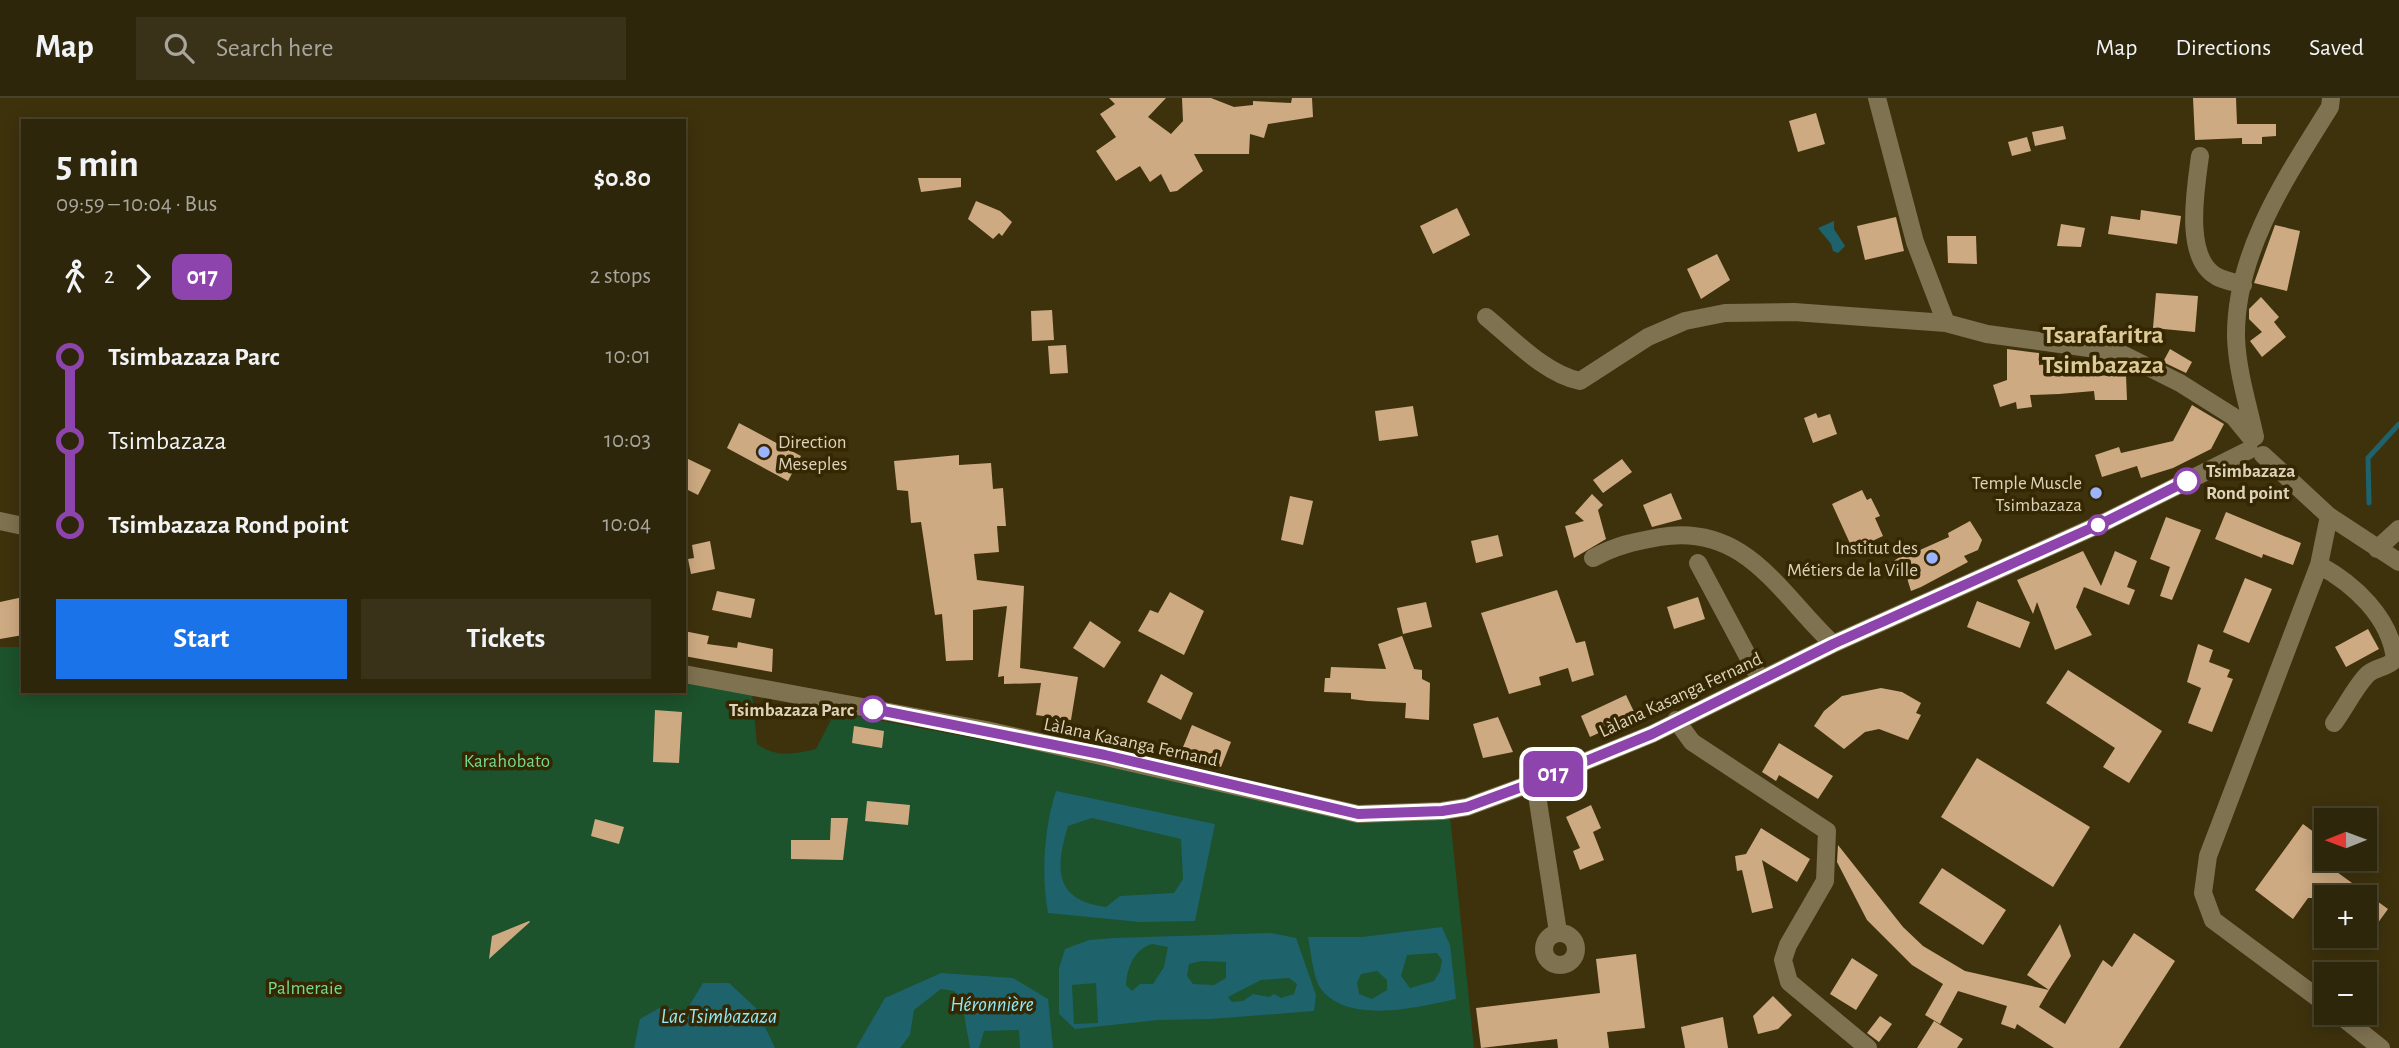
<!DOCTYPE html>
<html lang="en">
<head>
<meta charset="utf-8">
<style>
  body { margin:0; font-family:"Alegreya Sans",sans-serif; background:#3a3218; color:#f1f3f6; height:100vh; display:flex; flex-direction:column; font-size:26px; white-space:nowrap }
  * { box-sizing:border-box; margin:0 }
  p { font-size:23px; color:#a7a59c }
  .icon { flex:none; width:38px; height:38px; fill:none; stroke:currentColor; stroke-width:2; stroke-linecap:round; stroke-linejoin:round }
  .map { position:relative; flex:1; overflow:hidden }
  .drawer { position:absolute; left:21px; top:21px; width:665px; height:574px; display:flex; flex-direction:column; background:#2e260a; border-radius:0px; box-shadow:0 4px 18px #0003,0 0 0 2px #49432b }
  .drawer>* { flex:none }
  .badge { padding:0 14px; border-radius:10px; font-size:24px; line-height:46px }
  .needle { width:46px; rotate:269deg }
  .controls { position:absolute; left:2314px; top:710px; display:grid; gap:14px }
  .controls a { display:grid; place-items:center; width:63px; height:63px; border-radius:0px; background:#2e260a; box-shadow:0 4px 18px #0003,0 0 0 2px #49432b; font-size:35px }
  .map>.badge { position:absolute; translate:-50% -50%; box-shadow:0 0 0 4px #fff }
  .legs { display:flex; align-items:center; gap:10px; height:77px; padding:0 35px; font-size:23px }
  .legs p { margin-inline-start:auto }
  .head { display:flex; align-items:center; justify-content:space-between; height:119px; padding:0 35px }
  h1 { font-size:38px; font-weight:700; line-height:52px }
  .action { display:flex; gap:14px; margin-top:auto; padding:14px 35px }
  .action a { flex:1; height:80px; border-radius:0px; background:#1a73e8; color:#fff; font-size:28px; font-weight:700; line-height:80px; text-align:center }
  .action a+a { background:#3a3218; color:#f1f3f6 }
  ul { padding:0 35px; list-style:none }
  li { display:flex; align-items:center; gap:24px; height:84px; font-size:26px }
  li i { display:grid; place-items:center; width:10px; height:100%; margin:0 9px; background:currentColor }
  li i::after { content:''; width:18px; height:18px; margin:-9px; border:5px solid; border-radius:50%; background:#2e260a }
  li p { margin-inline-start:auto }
  li:first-child i { background:linear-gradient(#0000 50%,currentColor 0) }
  li:last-child i { background:linear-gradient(currentColor 50%,#0000 0) }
  header { display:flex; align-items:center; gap:42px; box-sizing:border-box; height:98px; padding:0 35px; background:#2e260a; border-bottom:2px solid #49432b }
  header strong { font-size:33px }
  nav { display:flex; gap:38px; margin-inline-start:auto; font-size:24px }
  .search { width:490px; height:63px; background:#3a3218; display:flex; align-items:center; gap:18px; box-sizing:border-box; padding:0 24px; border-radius:0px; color:#a7a59c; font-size:26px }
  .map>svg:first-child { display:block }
  .green { fill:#1c522c }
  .water { fill:#1e626c; fill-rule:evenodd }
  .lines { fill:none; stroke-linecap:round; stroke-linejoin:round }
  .stream { stroke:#1e626c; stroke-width:5 }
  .building { fill:#ceaa82 }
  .minor { stroke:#7f7251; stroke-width:18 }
  .line-1-casing { stroke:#fff; stroke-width:16 }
  .line-1 { stroke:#8e44ad; stroke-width:10 }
  .poi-dot { fill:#9cb4fd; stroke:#342702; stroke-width:2.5 }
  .stop-1-dot { fill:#fff; stroke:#8e44ad; stroke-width:3.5 }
  .labels { text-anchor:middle; stroke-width:7; stroke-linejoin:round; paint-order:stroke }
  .poi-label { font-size:19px; fill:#dcd3ba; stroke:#342702; text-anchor:end }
  .stop-label { font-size:19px; font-weight:bold; fill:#dcd3ba; stroke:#342702; text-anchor:start }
  .street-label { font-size:19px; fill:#dcd3ba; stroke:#342702 }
  .park-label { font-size:19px; fill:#77da8f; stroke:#342702 }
  .water-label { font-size:21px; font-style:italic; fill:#92e8f7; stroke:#342702 }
  .district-label { font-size:26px; font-weight:bold; fill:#ddca98; stroke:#342702 }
</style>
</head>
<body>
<header>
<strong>Map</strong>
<div class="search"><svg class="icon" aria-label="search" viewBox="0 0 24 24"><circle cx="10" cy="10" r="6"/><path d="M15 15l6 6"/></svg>Search here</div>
<nav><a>Map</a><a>Directions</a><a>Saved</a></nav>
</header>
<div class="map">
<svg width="2399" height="950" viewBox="0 0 2399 950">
  <rect width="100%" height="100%" fill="#3e320d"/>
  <path class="green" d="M0,549H23V593H684V581L752,595L757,646C777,660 794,656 816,651L835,614L1053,655L1348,721L1450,718L1474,950H0Z"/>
  <path class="water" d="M1834,123V131L1845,148L1838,155L1833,153L1831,146L1818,130Z
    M1056,693L1215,726L1195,823L1140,824L1048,815C1041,777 1044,730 1056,693ZM1092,720L1181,741L1183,781L1174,795L1120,798L1106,809C1054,802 1055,771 1068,728Z
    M1442,829L1450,847L1456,901C1420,909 1348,927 1321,891C1313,880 1311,853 1308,839H1362ZM1437,855L1442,862L1440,873L1434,883L1410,890L1401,878L1407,857ZM1377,873L1387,882V892L1372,901L1359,896L1357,885L1361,876Z
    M1271,835L1296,840L1316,897L1314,913L1211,921L1158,922L1075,931L1059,916V870L1065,851L1089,842L1114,840ZM1152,846L1168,849L1164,869L1153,886H1140L1132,893L1126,887C1127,870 1134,851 1152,846ZM1201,863L1226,864V880L1214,887L1193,886L1187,878L1189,866ZM1289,880L1297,886L1294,896L1281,900L1274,896L1269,899L1253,896L1243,903L1232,904L1228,899L1261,882ZM1096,885L1098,925L1074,926L1072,887Z
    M941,875L1013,880L1048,901L1053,950H1020L1019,932L984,933L979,950H970C968,935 963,922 965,907L954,893L941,891L914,912L910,937L900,950H856L885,900Z
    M703,885H729L756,910L775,950H634L640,921L661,909L686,913Z"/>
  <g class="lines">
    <path class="stream" d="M2369,405L2368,360L2399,326"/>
  </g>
  <path class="building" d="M1109,0H1166L1148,19L1171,36L1183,23L1182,0H1211L1234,9L1253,7V3L1291,5L1292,0H1312L1313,19L1268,26L1264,40L1250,36L1249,56H1194L1203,73L1177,93L1170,94L1161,76L1150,84L1140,68L1116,83L1096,53L1116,39L1100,16L1115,6Z
    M2193,0H2236L2237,26H2276V38L2262,39V46H2242V40L2195,42Z
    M1816,15L1825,46L1798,54L1789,23Z
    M2063,28L2066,41L2035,48L2032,34Z
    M2027,39L2031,53L2012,58L2008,44Z
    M918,80H961V89L921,94Z
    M976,103L1000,113L1012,124L1002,138L999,135L993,141L968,121Z
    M1457,110L1470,137L1433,156L1420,128Z
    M2141,112L2181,118L2177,146L2108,136L2111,118L2140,122Z
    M1896,119L1904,153L1865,162L1857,128Z
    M2061,126L2085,130L2081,149L2057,148Z
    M2275,127L2300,133L2287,193L2254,185Z
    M1947,138H1976L1977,166L1948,165Z
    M1717,156L1730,182L1701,201L1687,171Z
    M2156,195L2198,198L2195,234L2153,230Z
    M2261,199L2279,219L2274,224L2286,239L2262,259L2250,243L2262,234L2249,221V211Z
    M1052,212L1054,242L1032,243L1031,213Z
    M1066,247L1068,275L1050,276L1048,248Z
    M2007,251L2039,255V267L2083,264V278L2126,277L2127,302H2095L2094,293L2059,296L2030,297L2032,309L2017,311L2016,304L2000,309L1993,287L2007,282Z
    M2170,251L2192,264L2186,275L2163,264Z
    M2192,307L2224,326L2211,351L2173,370L2141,380L2137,368L2102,379L2095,357L2119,349L2121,355L2173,343Z
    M1413,308L1418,338L1379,343L1375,313Z
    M1816,315L1818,320L1830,316L1837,336L1813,345L1804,320Z
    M739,325L801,358L788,383L727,350Z
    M959,357V367L991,365L993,391L1003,390L1006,428H997L999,454L974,456L977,482L1024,488L1020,570L1078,579L1071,622L1036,617L1041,585L1004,586V578L998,579L1007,508L973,512V562L946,563L942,516L935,517L921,424L911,425L908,393L897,392L894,363Z
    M684,359L711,372L698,397L684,390Z
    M1622,361L1632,374L1603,395L1593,382Z
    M1862,392L1867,402L1871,400L1880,418L1875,420L1883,438L1853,452L1832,406Z
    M1671,395L1682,421L1652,429L1643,407Z
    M1592,396L1603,407L1598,412L1606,441L1574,460L1565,428L1584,423L1575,415Z
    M1290,398L1313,403L1303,447L1281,442Z
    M2226,414L2301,445L2293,467L2263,456L2262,460L2215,441Z
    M2166,419L2201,432L2172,502L2160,498L2170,469L2150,461Z
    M1970,423L1982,442L1978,452L1964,458L1968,464L1921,489L1911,493L1907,480L1899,479L1900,470L1883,469L1914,451L1920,452L1949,439L1948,435Z
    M1498,437L1503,458L1476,465L1471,443Z
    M710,443L715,471L691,476L688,461L694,460L692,447Z
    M2083,453L2101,488L2115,453L2137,463L2127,489L2135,492L2129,507L2084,489L2076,509L2092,537L2055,552L2037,504L2033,516L2017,482Z
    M2245,480L2272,491L2249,545L2223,534Z
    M1557,492L1576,545L1585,543L1594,577L1572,584L1568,570L1539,579L1541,587L1509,596L1481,515Z
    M717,493L755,501L751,520L712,512Z
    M1170,494L1204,513L1184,557L1138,533L1150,512L1158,515Z
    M23,499V537L0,541V504Z
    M1698,499L1705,521L1674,531L1667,509Z
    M1977,503L2030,524L2020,550L1967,529Z
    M1426,504L1432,529L1403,536L1397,510Z
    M1090,523L1121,544L1104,570L1073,550Z
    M2368,531L2379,551L2346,569L2335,549Z
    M684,533L709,538L707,546L737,550L738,544L773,551L772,574L684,558Z
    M1402,538L1414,571L1422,572V581L1430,585L1429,622L1405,620L1406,605L1367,603L1351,601V595L1324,594L1325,580H1330L1331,569L1386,571L1378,546Z
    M2198,546L2213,552L2209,564L2230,572L2227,579L2233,581L2212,634L2188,625L2201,590L2187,584Z
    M2068,572L2162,633L2129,685L2103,669L2115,650L2046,605Z
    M1161,576L1193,595L1181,622L1147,604Z
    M1881,590L1902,594L1921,605L1916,615L1921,617L1908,642L1879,631L1865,634L1844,651L1814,628L1824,613L1842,598Z
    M1626,597L1636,618L1590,639L1581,618Z
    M655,612L682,614L679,665L653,664Z
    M1498,619L1513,654L1483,660L1473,626Z
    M1192,627L1231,644L1221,669L1181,654Z
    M854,628L884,633L882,650L852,645Z
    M1779,645L1833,678L1818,701L1779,677L1776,683L1762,674Z
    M1977,660L2090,729L2053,789L1941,719Z
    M867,703L910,707L908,727L865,723Z
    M1591,707L1601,730L1593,734L1604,762L1580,772L1573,753L1580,750L1566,719Z
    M831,720H848L843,762L791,761V742H830Z
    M595,721L624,729L619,746L591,738Z
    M2303,726L2326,743V761H2336L2330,769L2388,811L2364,844V800H2308L2293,821L2255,792Z
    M1761,730L1810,761L1797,784L1762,762L1773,810L1752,815L1742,772L1737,773L1735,758L1746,756Z
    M1838,747L1903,829L1923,848L1965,873L2049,892L2039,909L2065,926L2103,862L2112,869L2134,835L2175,863L2119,950H2054L2017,926L2015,931L2001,926L2007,908L1958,893L1940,926L1925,917L1943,886L1912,867L1867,822L1837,764Z
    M1942,770L2006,812L1983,847L1919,805Z
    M529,823L530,824L489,861L492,838Z
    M2060,826L2071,858L2049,892L2027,877Z
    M1636,856L1645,930L1607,934L1609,950H1558L1557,941L1481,950L1476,910L1600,895L1596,861Z
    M1852,860L1878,877L1856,912L1830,896Z
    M1773,898L1792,917L1778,931L1758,936L1753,918Z
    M1880,918L1892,926L1879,944L1867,935Z
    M1723,919L1728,950H1685L1681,929Z
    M1934,923L1963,941L1957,950H1917Z"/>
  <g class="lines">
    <path class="minor" d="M1877,0L1915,144L1946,225
      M2200,58C2196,89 2183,159 2216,178C2224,183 2235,184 2243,187
      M1486,219C1513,241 1545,276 1580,283L1648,239L1685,223L1725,215L1794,214L1946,225L1987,236L2118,254L2180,285L2234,319L2252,341
      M2255,339C2248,307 2237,272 2236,239C2235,154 2287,78 2330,9L2331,0
      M2263,357L2329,418L2399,464
      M0,423L23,428
      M2377,451L2399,431
      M1593,460C1617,447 1633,444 1660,439C1746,425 1779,495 1833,546
      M1698,465L1760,581
      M2319,467C2354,486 2390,519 2395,561C2387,571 2375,568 2366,578C2354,591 2345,610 2334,625
      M684,576L986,632L1358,716L1442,713L1467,709L1535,684L1652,636L1833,546L2107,423L2249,352
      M1676,622L1692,644L1827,733L1825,783L1788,847L1783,862L1789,884L1868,950
      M1535,684L1558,834
      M1544 851a16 16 0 1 1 32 0a16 16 0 1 1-32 0Z
      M2326,906L2213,822L2203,795L2208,758L2319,467L2329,418
      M2337,915L2381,950"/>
  </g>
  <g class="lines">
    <defs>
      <path id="line-1" d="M873,611L1105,657L1358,716L1442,713L1467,709L1535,684L1652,636L1833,546L2107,423L2187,383"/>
    </defs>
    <use href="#line-1" class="line-1-casing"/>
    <use href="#line-1" class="line-1"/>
  </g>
  <g class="poi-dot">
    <circle cx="764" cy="354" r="7"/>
    <circle cx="2096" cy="395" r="7"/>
    <circle cx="1932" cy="460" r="7"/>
  </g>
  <g class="stop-1-dot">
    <circle cx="2187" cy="383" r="12"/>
    <circle cx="2098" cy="427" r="9"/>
    <circle cx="873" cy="611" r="12"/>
  </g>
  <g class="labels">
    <g class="poi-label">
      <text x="778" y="350" text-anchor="start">Direction<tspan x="778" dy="22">Meseples</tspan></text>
      <text x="2082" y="391">Temple Muscle<tspan x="2082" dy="22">Tsimbazaza</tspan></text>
      <text x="1918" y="456">Institut des<tspan x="1918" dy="22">Métiers de la Ville</tspan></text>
    </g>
    <g class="stop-label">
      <text x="2206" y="379">Tsimbazaza<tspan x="2206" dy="22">Rond point</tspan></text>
      <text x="854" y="618" text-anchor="end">Tsimbazaza Parc</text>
    </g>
    <g class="street-label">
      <text transform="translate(1680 596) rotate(-25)" y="7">Làlana Kasanga Fernand</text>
      <text transform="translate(1131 643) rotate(12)" y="7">Làlana Kasanga Fernand</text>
    </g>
    <g class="park-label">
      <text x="507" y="669">Karahobato</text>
      <text x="305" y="896">Palmeraie</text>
    </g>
    <g class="water-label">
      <text x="992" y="913">Héronnière</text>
      <text x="719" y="925">Lac Tsimbazaza</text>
    </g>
    <g class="district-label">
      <text x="2103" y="245">Tsarafaritra<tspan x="2103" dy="30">Tsimbazaza</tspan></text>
    </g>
  </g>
</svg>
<div class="controls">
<a><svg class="needle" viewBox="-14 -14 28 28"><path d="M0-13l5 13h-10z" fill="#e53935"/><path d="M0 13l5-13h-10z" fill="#a7a59c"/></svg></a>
<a>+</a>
<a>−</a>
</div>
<b class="badge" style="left:1553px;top:676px;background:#8e44ad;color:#fff">017</b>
<section class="drawer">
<div class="head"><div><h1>5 min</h1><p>09:59 – 10:04 · Bus</p></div><b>$0.80</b></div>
<div class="legs"><svg class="icon" aria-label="walk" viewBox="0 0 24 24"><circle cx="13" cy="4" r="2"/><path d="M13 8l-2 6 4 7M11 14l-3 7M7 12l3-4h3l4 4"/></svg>2<svg class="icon" aria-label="forward" viewBox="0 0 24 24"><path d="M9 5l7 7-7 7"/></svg><b class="badge" style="background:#8e44ad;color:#fff">017</b><p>2 stops</p></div>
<ul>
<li><i style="color:#8e44ad"></i><b>Tsimbazaza Parc</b><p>10:01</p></li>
<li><i style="color:#8e44ad"></i><span>Tsimbazaza</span><p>10:03</p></li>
<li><i style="color:#8e44ad"></i><b>Tsimbazaza Rond point</b><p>10:04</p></li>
</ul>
<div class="action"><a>Start</a><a>Tickets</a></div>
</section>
</div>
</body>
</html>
